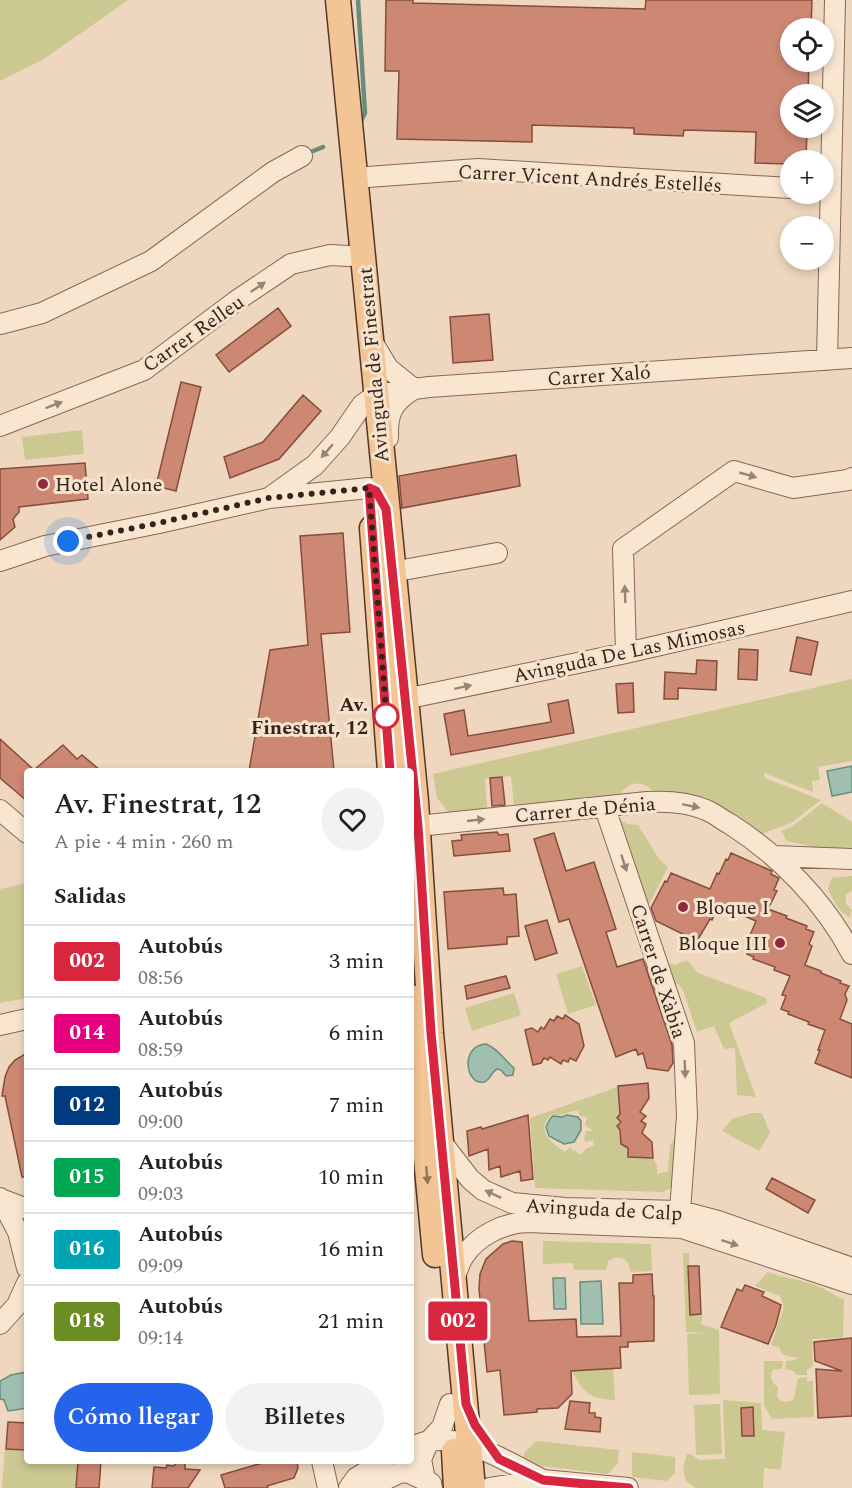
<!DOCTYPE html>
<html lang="es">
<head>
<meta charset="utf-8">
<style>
  body { margin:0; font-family:Spectral,serif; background:#f2f2f2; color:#222; height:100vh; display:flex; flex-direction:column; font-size:22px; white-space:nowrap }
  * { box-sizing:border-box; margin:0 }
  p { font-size:20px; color:#767676 }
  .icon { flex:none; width:33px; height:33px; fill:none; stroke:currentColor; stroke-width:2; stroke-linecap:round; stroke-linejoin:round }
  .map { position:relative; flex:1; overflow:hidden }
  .details { position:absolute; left:24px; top:768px; width:390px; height:696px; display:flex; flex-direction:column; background:#fff; border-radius:6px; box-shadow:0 3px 9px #0003 }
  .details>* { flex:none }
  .badge { padding:0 12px; border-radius:4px; font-size:21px; line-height:39px }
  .fabs { position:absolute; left:780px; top:18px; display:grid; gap:12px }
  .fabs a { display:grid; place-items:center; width:54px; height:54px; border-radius:50%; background:#fff; box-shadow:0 3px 9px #0003; font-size:30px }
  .you { position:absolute; width:30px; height:30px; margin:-15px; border:4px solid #fff; border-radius:50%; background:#1a73e8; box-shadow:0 0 0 9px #1a73e833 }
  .map>.badge { position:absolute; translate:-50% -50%; box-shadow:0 0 0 3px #fff }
  h2 { padding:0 30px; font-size:22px; line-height:54px }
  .round { display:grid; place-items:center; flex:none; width:63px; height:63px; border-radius:32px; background:#f2f2f2 }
  .overview { display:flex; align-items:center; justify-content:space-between; height:102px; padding:0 30px }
  h1 { font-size:28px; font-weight:600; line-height:45px }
  .button { display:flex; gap:12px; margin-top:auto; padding:12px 30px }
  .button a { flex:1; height:69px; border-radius:36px; background:#2563eb; color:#fff; font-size:24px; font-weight:600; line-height:69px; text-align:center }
  .button a+a { background:#f2f2f2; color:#222 }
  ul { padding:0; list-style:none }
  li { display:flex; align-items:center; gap:18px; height:72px; padding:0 30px; border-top:2px solid #e0e0e0 }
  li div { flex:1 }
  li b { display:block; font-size:22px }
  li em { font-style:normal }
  li .badge { min-width:66px; font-weight:700; text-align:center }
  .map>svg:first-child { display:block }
  .green { fill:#ccc892; fill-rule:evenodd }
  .water { fill:#a1bfb1; stroke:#698d7d; stroke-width:1.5 }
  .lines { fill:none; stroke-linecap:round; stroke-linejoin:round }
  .stream { stroke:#698d7d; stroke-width:4.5 }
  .building { fill:#cd8873; stroke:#864c3c; stroke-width:1.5 }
  .minor-casing { stroke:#866756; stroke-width:22 }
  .major-casing { stroke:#54372b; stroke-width:27 }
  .minor { stroke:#f9e6d1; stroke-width:20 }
  .major { stroke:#f3c494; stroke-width:24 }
  .oneway { fill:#978476 }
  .oneway2 { fill:#947458 }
  .line-casing { stroke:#fff; stroke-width:14 }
  .line { stroke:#d7263d; stroke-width:9 }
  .walk { stroke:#35231b; stroke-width:6; stroke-dasharray:0 10.8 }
  .poi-dot { fill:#96263b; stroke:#f6e3cd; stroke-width:2 }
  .stop-dot { fill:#fff; stroke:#d7263d; stroke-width:3 }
  .labels { text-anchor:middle; stroke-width:6; stroke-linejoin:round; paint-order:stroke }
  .street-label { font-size:20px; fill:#35231b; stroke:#f6e3cd }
  .poi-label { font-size:20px; fill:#35231b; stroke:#f6e3cd; text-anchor:start }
  .stop-label { font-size:20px; font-weight:bold; fill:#35231b; stroke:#f6e3cd; text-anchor:end }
</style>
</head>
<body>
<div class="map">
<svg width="852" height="1488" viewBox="0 0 852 1488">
  <rect width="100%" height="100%" fill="#eed7be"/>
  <path class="green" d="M0,0H128L44,59L0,81Z
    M82,430L84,454L25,460L22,437Z
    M852,679V761L818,767L820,780L812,781L813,792L764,773L765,778L821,800L791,823L764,833V836L654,792C642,779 627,781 619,796L514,806L511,776L485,779L487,809L448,812L437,798L433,774Z
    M822,803L852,822V852L832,851L787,841L781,831L793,826Z
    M617,818L627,824L638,825L659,859L668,867L650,903L644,905Z
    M852,876V891L846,894V903L852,910L850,917C840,914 832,899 828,888L832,878Z
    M27,883V998L0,1003V889Z
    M662,948L668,963L676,965L681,962L688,961L698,973L766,998L767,1003L729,1023L756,1097L737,1095L735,1048L724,1049L714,1026L697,1032L683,990L678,984L671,985Z
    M582,966L596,1005L568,1014L556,974Z
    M514,993L521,1015L472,1031L465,1008Z
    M623,1085L624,1099H619L620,1114L617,1118L620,1122L617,1126L627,1144L628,1157L645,1158L652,1156L657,1166V1174L668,1171L670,1145L677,1136L674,1187L662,1192L535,1188L530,1118ZM573,1111H578L580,1116L587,1117L585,1125L593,1131H586L584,1139L586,1142L593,1140L594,1146L587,1148L581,1154H578L576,1150L573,1151L570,1147L565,1152C553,1143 535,1132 550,1116L561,1115Z
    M752,1113H762L770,1133L759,1151L722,1131L732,1119Z
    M543,1241L651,1244L652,1271L630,1272C630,1258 619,1254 608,1261L606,1270H574L573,1263L543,1264Z
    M683,1253H689L690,1314L703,1315L701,1324L719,1330L720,1394L689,1395L687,1334L706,1333L686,1332Z
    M768,1272C783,1278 799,1279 815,1285C826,1289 834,1296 844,1299L843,1338L812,1339L813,1366L807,1370V1375H797L793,1371L785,1369L786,1361L796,1360L797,1357H789L781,1353L780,1348L771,1345L784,1307L780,1296L755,1286Z
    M764,1361H783L782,1369H774C768,1376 771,1382 778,1387L777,1397C782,1403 788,1403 794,1399L798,1378L807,1377V1381H813L814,1417L772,1419L764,1405Z
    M613,1368L615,1400C589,1399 584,1393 571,1370Z
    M723,1400L761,1403L762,1430L785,1432L781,1470L764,1468L763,1488H696L686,1481L683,1468L687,1454L692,1455L699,1460L725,1459Z
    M720,1404L722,1454L696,1455L694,1405Z
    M536,1441L619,1450L618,1463L608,1474L533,1465L523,1458L525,1452Z
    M5,1449L27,1450V1461H78L76,1488H2Z
    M632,1452L675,1457V1473L667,1481L632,1477Z"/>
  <path class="water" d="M852,766V792L832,796L827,771Z
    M486,1044C499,1049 504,1060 514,1068L513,1075L506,1076L501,1070L497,1069C491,1072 491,1080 484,1082C466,1086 459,1046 486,1044Z
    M567,1115L578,1117L581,1121V1130L574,1142L564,1144L549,1136L546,1127L550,1119L553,1116L562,1117Z
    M553,1278H565L566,1309H554Z
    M601,1281L603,1324H581L580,1282Z
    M27,1372V1408L8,1411L4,1400L0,1399V1381L11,1375Z"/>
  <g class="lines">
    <path class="stream" d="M358,0L365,113L360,123
      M306,154L323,147"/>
  </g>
  <path class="building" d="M386,0H413V3L645,9L646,0H812L811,28H790V62H809L808,94H790V128H807L806,160H790V164L755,163L756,132L684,130L683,136L634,134V128L532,125V142L397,139L399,71H385Z
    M278,308L291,326L229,372L216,355Z
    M489,314L493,360L453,363L450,317Z
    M181,382L201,387L176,491L156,486Z
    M303,395L321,411L279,459L230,478L224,457L263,442Z
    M516,455L520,486L402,508L399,476Z
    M85,463L88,499L19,507V512L13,519L15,527L0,540V469Z
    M343,533L350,632L321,634L334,771H249L270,650L308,645L300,536Z
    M797,637L818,642L811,675L790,671Z
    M739,649L758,650L757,680L738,679Z
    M697,660L717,661L716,690L678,688V699H664L665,672L696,674Z
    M633,683L634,712L618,713L616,684Z
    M568,700L574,733L451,755L444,714L464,710L468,736L551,722L548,704Z
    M0,739L34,770L63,745L77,759L82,755L101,771H27V801L0,778Z
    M502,777L505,805L492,806L490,778Z
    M497,832L499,835L508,834L510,851L454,856L452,841L462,840L461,835Z
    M554,833L566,871L594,862L616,929L606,932L617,967L643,959L672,1045L673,1063L668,1071L647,1068L643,1053L638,1055L636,1049L616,1057L569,919L559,922L534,839Z
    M731,853L772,871L771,874L779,878L774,890L777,891L768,909L787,916L786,918L807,926L806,929L814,932L809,944L812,946L805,965L821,971V973L841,981L840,983L849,986L845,994L847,1000L840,1019L852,1024V1078L815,1063L820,1050H818L825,1030L808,1024L809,1022L788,1014L789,1012L781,1009L786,996L782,995L790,976L774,970L775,967L753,959L754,957L747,954L751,941L748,940L756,921L719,905L712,920L710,919L697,941L656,921L651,908L665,881L667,882L671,873L710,889L717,873L719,874L726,859L728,860Z
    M503,888L504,895L516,894L519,936L507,937V944L448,949L444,892Z
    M547,920L557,953L535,960L525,926Z
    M506,976L510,988L467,999L465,986Z
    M565,1015L579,1024L584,1046L576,1061L570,1058L568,1062L563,1060L561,1064L550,1057L548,1060L544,1058L541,1063L533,1065L525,1030L532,1028L538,1032L541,1027L544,1029L550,1019L554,1021L557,1016L563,1019Z
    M27,1053V1177H22L5,1096H2L5,1077L9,1067L15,1060Z
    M648,1083L649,1098L640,1112L646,1116L641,1121L646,1124L642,1133L652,1142L653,1158L628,1157V1148L621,1144L620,1130L617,1126L621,1122L617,1118L620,1114L618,1086Z
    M528,1115L533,1179L521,1181L520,1171L501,1177L500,1166L489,1170L488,1149L469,1156L467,1131L481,1127L482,1129Z
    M772,1178L815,1200L808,1213L766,1189Z
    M512,1241L522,1242L529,1321L576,1319L577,1337L621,1336L619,1283H633V1275L652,1274L653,1296H654V1341L628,1342V1347H620L621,1368L571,1371L572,1394L558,1408L537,1409V1412L504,1415L500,1370L487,1372L479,1289L480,1274L486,1259L503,1244Z
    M688,1266H699L701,1314L690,1315Z
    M745,1285L764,1292L762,1296L781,1305L776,1325L768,1344L721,1327L737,1289L742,1291Z
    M852,1338V1416L818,1418L816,1369L842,1371L815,1361L814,1342Z
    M570,1401L590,1403L589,1413H595V1417L601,1418L600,1432L565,1429Z
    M753,1407L754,1436H742L741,1408Z
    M8,1422L27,1423V1450L6,1449Z
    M78,1461H101L99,1488H76Z
    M185,1461V1469L200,1470L188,1488H152L154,1467L166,1468L167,1465L174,1466L176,1463Z
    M269,1461H297L298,1468L294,1478L267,1486L268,1488H225L221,1475Z"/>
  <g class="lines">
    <defs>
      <path id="minor" d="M354,178L478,169L790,188
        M0,324L42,313L151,261L273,172L302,156
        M373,343L388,368L414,389
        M827,360L835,0
        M0,426L144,370L236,301L291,264L330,255L349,256
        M388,438C387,412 393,402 414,389
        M269,498L315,465L340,437L362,405L369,400L385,393L429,387L852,358
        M0,561L45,546L159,523L269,498L369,488
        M392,572L497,553
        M626,653L623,549L734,471L793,488L848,480L852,478
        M405,699L626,653L852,601
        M605,808L684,1043L687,1116L680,1211
        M0,810L27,833
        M418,826L647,802C666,801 688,802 706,810C714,813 722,820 730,824C780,856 824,901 852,954
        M774,856L852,859
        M0,1025L27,1019
        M443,1144L470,1179L483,1190L512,1203L565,1208L680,1211L718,1221L852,1268
        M0,1198L18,1232L27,1268
        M1,1199L27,1209
        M454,1279C457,1271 460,1262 464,1256C477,1236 503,1223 527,1222L682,1228L852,1284
        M0,1324L17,1305L27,1283
        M411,1447C417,1445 423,1442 429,1441C466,1434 511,1464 543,1480
        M322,1461L328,1488
        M349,1488L356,1478L384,1461
        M368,1488L399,1473L407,1472L431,1483
        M432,1488L425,1480L421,1459L429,1441L442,1427L450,1404
        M490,1488L543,1480L628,1488"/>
      <path id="major" d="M338,0L416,801L431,1033L473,1488
        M372,528L390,771
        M411,997L435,1255
        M454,1451L456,1488"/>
    </defs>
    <use href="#minor" class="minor-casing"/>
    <use href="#major" class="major-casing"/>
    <use href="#minor" class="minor"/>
    <use href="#major" class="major"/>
  </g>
  <defs><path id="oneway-solid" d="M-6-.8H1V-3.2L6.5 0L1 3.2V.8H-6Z" transform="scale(1.5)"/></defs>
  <g class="oneway">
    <use href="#oneway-solid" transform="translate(258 287) rotate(-34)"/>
    <use href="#oneway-solid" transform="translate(54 405) rotate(-21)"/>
    <use href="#oneway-solid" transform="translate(327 451) rotate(131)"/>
    <use href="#oneway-solid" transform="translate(748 475) rotate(16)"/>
    <use href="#oneway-solid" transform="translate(625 594) rotate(-92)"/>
    <use href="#oneway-solid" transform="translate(463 687) rotate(-12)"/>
    <use href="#oneway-solid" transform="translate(691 806) rotate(12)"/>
    <use href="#oneway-solid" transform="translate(476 820) rotate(-6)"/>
    <use href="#oneway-solid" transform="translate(624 863) rotate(72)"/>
    <use href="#oneway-solid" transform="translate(685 1069) rotate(88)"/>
    <use href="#oneway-solid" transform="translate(493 1194) rotate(-155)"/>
    <use href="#oneway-solid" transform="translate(730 1243) rotate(18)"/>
  </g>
  <use class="oneway2" href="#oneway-solid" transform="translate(427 1175) rotate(85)"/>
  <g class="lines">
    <defs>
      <path id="line" d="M390,771L369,488L376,491L386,509L418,826L431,1033L466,1404L475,1425L499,1459L543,1480L629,1488"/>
    </defs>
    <use href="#line" class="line-casing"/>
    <use href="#line" class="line"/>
    <path class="walk" d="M68,541L159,523L269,498L369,488L387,724L386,716"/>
  </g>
  <g class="poi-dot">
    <circle cx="43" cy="484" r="6"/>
    <circle cx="683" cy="907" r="6"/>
    <circle cx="780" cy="943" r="6"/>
  </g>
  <circle class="stop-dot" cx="386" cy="716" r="12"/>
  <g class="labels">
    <g class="street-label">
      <text transform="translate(590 178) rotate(3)" y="7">Carrer Vicent Andrés Estellés</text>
      <text transform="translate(193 333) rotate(-35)" y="7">Carrer Relleu</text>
      <text transform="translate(373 365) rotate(-95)" y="7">Avinguda de Finestrat</text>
      <text transform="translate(599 375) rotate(-4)" y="7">Carrer Xaló</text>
      <text transform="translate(629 651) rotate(-12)" y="7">Avinguda De Las Mimosas</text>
      <text transform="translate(585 809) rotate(-5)" y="7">Carrer de Dénia</text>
      <text transform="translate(659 971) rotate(72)" y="7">Carrer de Xàbia</text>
      <text transform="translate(604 1209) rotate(3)" y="7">Avinguda de Calp</text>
    </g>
    <g class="poi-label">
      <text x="55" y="491">Hotel Alone</text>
      <text x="695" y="914">Bloque I</text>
      <text x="768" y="950" text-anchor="end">Bloque III</text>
    </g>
    <g class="stop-label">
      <text x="368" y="711">Av.<tspan x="368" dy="23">Finestrat, 12</tspan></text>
    </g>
  </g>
</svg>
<div class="fabs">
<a><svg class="icon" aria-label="locate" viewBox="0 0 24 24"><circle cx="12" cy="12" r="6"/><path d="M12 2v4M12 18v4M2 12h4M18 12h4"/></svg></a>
<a><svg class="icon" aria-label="layers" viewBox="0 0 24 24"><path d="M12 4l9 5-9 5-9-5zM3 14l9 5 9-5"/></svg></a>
<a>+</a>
<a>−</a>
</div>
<div class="you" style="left:68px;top:541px"></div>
<b class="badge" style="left:458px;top:1321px;background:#d7263d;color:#fff">002</b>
<section class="details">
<div class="overview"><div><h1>Av. Finestrat, 12</h1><p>A pie · 4 min · 260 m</p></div><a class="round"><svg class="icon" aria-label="heart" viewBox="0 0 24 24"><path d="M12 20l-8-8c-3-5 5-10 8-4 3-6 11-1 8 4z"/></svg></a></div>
<h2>Salidas</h2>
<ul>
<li><span class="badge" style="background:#d7263d;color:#fff">002</span><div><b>Autobús</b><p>08:56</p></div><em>3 min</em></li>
<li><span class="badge" style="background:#e6007e;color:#fff">014</span><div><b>Autobús</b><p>08:59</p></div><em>6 min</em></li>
<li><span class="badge" style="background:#003b80;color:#fff">012</span><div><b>Autobús</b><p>09:00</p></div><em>7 min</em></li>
<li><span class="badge" style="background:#00a651;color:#fff">015</span><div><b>Autobús</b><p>09:03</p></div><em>10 min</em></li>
<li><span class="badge" style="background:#00a3b4;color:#fff">016</span><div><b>Autobús</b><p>09:09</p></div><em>16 min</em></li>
<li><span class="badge" style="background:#6b8e23;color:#fff">018</span><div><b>Autobús</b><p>09:14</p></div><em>21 min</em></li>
</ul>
<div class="button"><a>Cómo llegar</a><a>Billetes</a></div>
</section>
</div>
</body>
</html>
